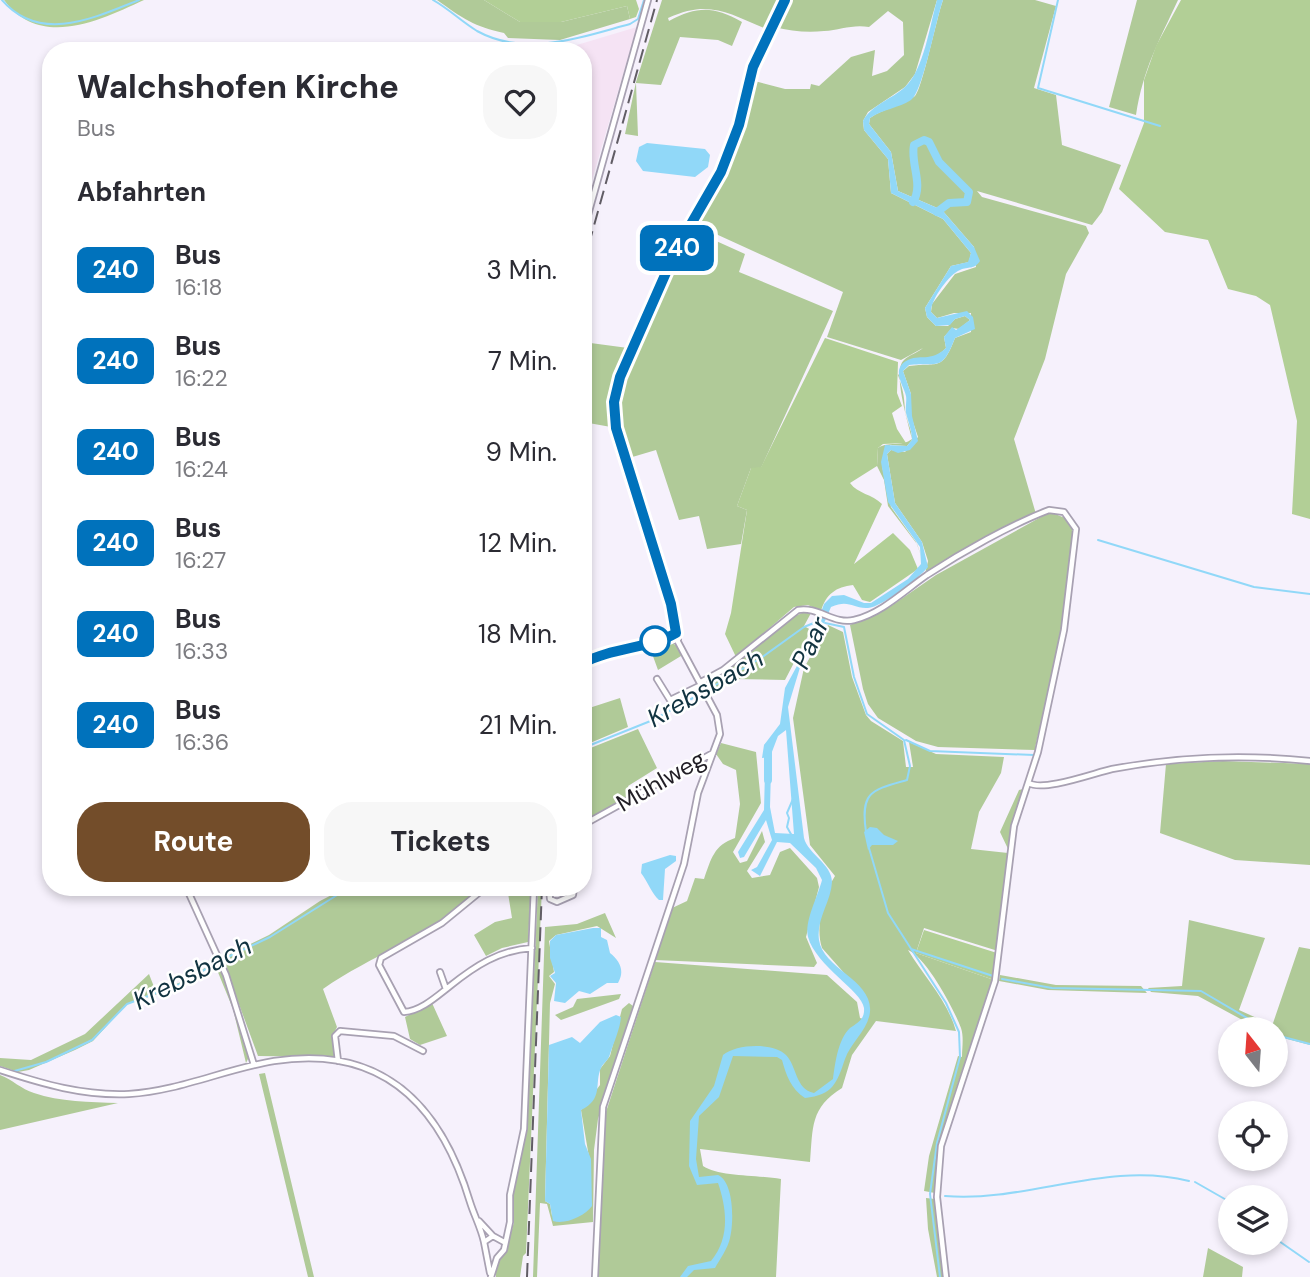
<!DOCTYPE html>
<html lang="de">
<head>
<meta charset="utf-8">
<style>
  body { margin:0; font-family:"DM Sans",sans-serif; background:#f7f7f7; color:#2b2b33; height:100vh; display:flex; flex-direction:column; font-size:26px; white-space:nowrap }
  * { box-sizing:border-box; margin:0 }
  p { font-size:23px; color:#7c7c81 }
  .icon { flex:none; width:38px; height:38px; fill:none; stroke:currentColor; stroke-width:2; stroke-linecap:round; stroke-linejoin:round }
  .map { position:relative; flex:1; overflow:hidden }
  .drawer { position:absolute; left:42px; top:42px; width:550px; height:854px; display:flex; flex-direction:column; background:#fff; border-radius:28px; box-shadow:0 4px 10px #0003 }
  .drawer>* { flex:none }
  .badge { padding:0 14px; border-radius:10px; font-size:24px; line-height:46px }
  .needle { width:46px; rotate:343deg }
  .controls { position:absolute; left:1218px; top:1017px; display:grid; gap:14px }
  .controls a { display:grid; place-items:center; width:70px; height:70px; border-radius:50%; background:#fff; box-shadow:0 4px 10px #0003; font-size:35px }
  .map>.badge { position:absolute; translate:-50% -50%; box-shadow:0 0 0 4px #fff }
  h2 { padding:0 35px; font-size:26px; line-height:63px }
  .round { display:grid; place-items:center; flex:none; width:74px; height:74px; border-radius:28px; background:#f7f7f7 }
  .summary { display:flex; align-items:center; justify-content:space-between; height:119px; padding:0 35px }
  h1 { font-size:33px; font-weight:700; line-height:52px }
  .button { display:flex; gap:14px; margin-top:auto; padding:14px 35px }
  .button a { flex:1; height:80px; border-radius:28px; background:#734d2a; color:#fff; font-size:28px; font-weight:700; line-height:80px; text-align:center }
  .button a+a { background:#f7f7f7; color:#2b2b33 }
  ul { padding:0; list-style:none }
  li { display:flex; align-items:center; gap:21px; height:91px; padding:0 35px }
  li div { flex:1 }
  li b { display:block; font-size:26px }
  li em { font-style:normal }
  li .badge { min-width:77px; font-weight:700; text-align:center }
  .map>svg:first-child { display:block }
  .industrial { fill:#f5e3f4 }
  .green { fill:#b0ca98 }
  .forest { fill:#b2cf96 }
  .water { fill:#91d8f8 }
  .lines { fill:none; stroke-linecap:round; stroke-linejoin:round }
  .stream { stroke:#91d8f8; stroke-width:2 }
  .river { stroke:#91d8f8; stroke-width:8 }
  .minor-casing { stroke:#a8a1b2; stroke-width:8 }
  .minor { stroke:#fff; stroke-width:4.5 }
  .rail { stroke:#615d65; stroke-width:2; stroke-dasharray:14 7; stroke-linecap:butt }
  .line-casing { stroke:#fff; stroke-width:16 }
  .line { stroke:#0072bc; stroke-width:10 }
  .stop-dot { fill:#fff; stroke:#0072bc; stroke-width:3.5 }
  .labels { text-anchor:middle; stroke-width:5; stroke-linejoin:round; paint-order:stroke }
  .street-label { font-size:24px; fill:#211e25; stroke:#fff }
  .water-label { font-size:26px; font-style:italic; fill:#113340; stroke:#fff }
</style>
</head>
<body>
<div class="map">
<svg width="1310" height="1277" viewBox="0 0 1310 1277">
  <rect width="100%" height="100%" fill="#f6f1fc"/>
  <path class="industrial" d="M637,27L592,180L583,178V51L560,50Z"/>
  <path class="green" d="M437,0H484L520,22H561L627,6L630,19L560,40L508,38L504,33C475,27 462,18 437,0Z
    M662,0H779L764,28C726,12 708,0 668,18L669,21C698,6 713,6 742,22L732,46L718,40L680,37L661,85L636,83L638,136L625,134L636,82Z
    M787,0H937L915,74L905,87L868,112L863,121L864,130L888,159L891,193L943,219L971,253L969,262L951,266L925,308L927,317L936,326H948L955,319L965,316L970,320L959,329L952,328L944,337L946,348C936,358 928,360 914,360L898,375C903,390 904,394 905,410C906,420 912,429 912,440L907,446L890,445L882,466L891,507L916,542L922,558L917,544L888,506L884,480L877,466L878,448C888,441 902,447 912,439C908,423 892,370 904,360C909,355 917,353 923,348L901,360L827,337L843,292L694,224C725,180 739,132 751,80L785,89H810L811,84L819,86L851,57L875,50L872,76L887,71L904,55L903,22L888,11L869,27C853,24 840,30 824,31C807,33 791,31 774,27Z
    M943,0H1035L1056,6L1034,88L1056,95L1062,145L1121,165L1102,212L1092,225L977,191L982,197L1086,226L1089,233L1066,274L1045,359L1014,439L1036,514L925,574L928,561L922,542L895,503L887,454L891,450L905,452L918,437L911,416V394L903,371L909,366C938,362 942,372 955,338L971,332V313H954L937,318L931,312L932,304L955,274L976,267L974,247L942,210L898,191L891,152L869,124L870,118C884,108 903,106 915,96C922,90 937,16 943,0Z
    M1137,0H1178C1159,41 1143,69 1136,115L1109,107Z
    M694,231L745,254L739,272L833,311L761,468H751L737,506L747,510L741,544L707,549L699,516L679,520L656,450L629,458L618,417L623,378L689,233Z
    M583,342L628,348L615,390L611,427L583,422Z
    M1050,512L1070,520C1085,562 1045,700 1035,750L938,747L916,741L878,718L868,704L863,689L850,625L891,606L936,575Z
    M804,612L811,613L804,626L811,630L785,680L734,679L710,696L705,686L755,649L787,620Z
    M828,625L843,632L852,677L866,715L871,721L903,741L906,767H913L909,742L936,754L1004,757L1001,773L979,812L971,849L1008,853L998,951L924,928L916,953L994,980C971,1049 939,1119 935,1193L924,1191L929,1156L958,1056L962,1057C962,1048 964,1037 961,1028C954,1009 926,957 908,950C924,977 947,999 956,1031L876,1021L852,1055L842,1088C810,1108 813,1127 810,1162L700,1149L703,1166C719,1177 760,1175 781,1179L776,1277H598L605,1115L655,962L827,975L857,1002L860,1018L867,1020L868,1000L822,948C815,927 823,895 835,876L810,845L793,718L804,668Z
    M672,643L679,647L681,656L658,670L650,648Z
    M620,698L628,727L583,746V710Z
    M638,729L657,768L628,786L633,796L583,822V751Z
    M721,743L756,752L761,803L733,852L740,863L747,861L762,831L765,842L747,871L752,878L770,875L780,852L790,848L817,878L819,887L806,937L817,963L814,967L655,960L670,909L687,901L695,878L704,879C711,859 714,845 735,838L740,804L736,770L723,764L716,754Z
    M1223,761L1310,764V865L1235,860L1160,833L1166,764Z
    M1023,789L1012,824L1009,851L1000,832L1019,790Z
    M347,887H469L472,896C430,937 371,955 323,989L337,1027L333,1035L336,1057L258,1056L222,958L269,935L320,901Z
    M507,887H531L528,942L502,948L486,956L474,935L495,922L512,918Z
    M538,887H542L526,1253L523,1256L520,1277H496V1262L506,1252L514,1222L513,1195L527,1129Z
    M605,913L616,938L597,926L556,935L549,941L554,972L549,976L555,984L550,1003L545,1201L550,1204L552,1216L591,1169L581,1110L600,1085V1069L610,1056L622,1009L629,1003L633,1006L598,1119L594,1150L593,1222L553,1226L547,1204L540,1203L537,1277H533L545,927L577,924Z
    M1189,920L1265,938L1239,1010L1270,1024L1267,1029H1259L1198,996L1151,992L1148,988L1182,986Z
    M1299,947L1310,949V1045L1276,1036V1029H1271Z
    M217,960L231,990L250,1055L246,1063L233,1009L215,965L170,990L127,1004L93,1041L75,1050L29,1070L18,1072L0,1066V1058L31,1060L85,1034L149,974L156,992L186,980Z
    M1000,975L1056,985L1141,986L1147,993L1048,990L999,981Z
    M621,994L619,999L561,1020L555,1015L573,1007L577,999Z
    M432,1003L447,1036L420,1045L410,1039L405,1017Z
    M265,1073L314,1277H308L259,1074Z
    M0,1075C13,1080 21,1089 34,1093C60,1102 90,1102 118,1103L0,1130Z
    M926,1198L935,1199L943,1277H937L928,1229Z
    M1208,1248L1243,1267L1242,1277H1203Z"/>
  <path class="forest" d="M4,0H144C99,21 40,49 4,0Z
    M484,0H636L639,9L636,17L630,19L627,6L561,22H520Z
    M1181,0H1310V519L1292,514L1297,421L1270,305L1256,296L1228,289L1208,240L1165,232L1119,189L1144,123V80L1156,46Z
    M825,338L898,362L897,393L902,406L892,413L897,429L906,443L883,444L878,448L877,466L850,483C858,494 872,494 882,504L854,564L893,533L910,550L918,569L870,602L862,600L853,585C836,587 826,594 821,611L808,605L794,607L736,657L725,634L731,613L747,510L737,506L751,468L761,467Z
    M924,930L997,953L994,980L916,953Z"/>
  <path class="water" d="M937,0H943C936,19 923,92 911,100C899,108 883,109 870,118L869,124L891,152L898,191L942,210L974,247L980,261C974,270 969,266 960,270C949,274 930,301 931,312L937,318L967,311L973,317L975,329L955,338C942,372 938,362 909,365L903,371L911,394L912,416L918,441L910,450L898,453L891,450L887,454L895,503L922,542L928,567C919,578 882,607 868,608C852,609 850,599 831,607L813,649L802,661L788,707L804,838C808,854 832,864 832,882C831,902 816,919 819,940C823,969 873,980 870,1012C868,1030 851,1042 845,1059C837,1083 833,1095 805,1098C791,1089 786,1075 782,1060L777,1057L733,1056L719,1097L699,1116L696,1159L699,1177L718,1175C734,1182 734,1222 730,1238C728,1248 720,1259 715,1268L694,1270L687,1277H680L688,1266L711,1261C730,1238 727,1209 718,1183L697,1185L689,1166L690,1121L714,1086L723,1055C736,1044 773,1042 786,1055C797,1066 795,1089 814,1093L833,1079C835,1064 838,1039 850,1028C857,1023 865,1020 864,1008C862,991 816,966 808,937C804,922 818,896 822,880L816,868L790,843L777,842L760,876L751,870L757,867L772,840L766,820L744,857L740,858L738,852L764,810L765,771L771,770L770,807L775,833L794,834L786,730L778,736L770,757L762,758L764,745L780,724L785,688L811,640L824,604L832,596L844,595L864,603H871L908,579L921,564L920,547L888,502L881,462L885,445L907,446L912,440C912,430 908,422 906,413C905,407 907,402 906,396C904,386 891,370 906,361C920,353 930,363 946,348L944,337L952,327L956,330L970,320L965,316L955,319L950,325L936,326L927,317L925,308L951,266L968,262L971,253L943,219L891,193L888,159L864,130L863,121C871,105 892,99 905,87C924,70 930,24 937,0Z
    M647,143L705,149L710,155L708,167L695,177L643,171L636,161L639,147Z
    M870,827L877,828L884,835L898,841L893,845H872L868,850L864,832Z
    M670,855L676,856V861L665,869L663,900H659C652,894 648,882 641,873L642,864Z
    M593,928H601V937L607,940L610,953C620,961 625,971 618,983H607L590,994L579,991L565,1003L554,1001L556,983L550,976L555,973L550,958V941L556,935Z
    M616,1015L621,1017C620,1029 614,1042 610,1054C609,1060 603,1063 601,1068C594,1083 604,1099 581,1110L585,1144L591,1159L592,1206C585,1216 565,1225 553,1221L550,1204L545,1201L549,1045L572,1037L580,1043L600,1022Z"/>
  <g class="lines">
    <path class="stream" d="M2,0C40,44 94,18 139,0
      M433,0C449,9 462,22 477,31C526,58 581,37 630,24L638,19L644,0
      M1058,0L1038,88L1160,126
      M1098,540L1254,587L1310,594
      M825,623L844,627L854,677L867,714L904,740L910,766L907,780C872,790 860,791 866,832
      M707,690L761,658L804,627L821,620
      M906,740L930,751L1034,755
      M583,748L653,720L702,693
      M792,836L787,827L789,818L787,813L793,799
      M869,848L888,913L946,1003L959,1032L960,1057L937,1143L930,1194L940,1277
      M911,949L993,976
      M1002,979L1052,988L1201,991L1264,1028
      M1276,1035L1310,1044
      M11,1072L46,1062L92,1040L127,1004L188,981L213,964L270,937L350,887
      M1195,1182L1230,1202
      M945,1196C1027,1203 1107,1160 1189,1181
      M1276,1239L1309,1262"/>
    <path class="river" d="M913,202C924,184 910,164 914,145L924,140L929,142L939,162L969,192L967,202L949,203L937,212
      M768,747V780"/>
    <defs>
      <path id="minor" d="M583,233L648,0
        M583,663L623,647L678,639
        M657,679L670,700L701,685
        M701,682L723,670L798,610C818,606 834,625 854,620C882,613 904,591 927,575C962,552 1010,525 1049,510L1064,512L1076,529L1064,630L1038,752L1014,826L995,981L941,1146L937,1197L946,1277
        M1029,783C1043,792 1094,773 1112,769C1176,757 1245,754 1310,761
        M583,825L713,753
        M186,887L226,975L254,1065
        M486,887L442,923L381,958L379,965L404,1012C421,1011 437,996 450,986C475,966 499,950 532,948
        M549,887L550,899L557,902L573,895L574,887
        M440,972L446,989
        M338,1061L335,1036L340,1031L394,1036L423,1051
        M0,1070C43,1084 83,1096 129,1094C179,1091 225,1069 274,1061C382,1044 441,1105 470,1202C474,1215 481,1228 484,1242
        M479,1221L492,1235
        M490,1273L484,1242L493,1236L504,1242
        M491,1277L497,1258L504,1250L510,1222V1195L524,1129L534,887
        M595,1277L603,1107L684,864L698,793L720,734L717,715L678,642L671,604L616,428L614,402L628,357L676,250L721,172L739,125L753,67L785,0"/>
    </defs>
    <use href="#minor" class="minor-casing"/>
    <use href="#minor" class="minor"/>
    <path class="rail" d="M583,265L657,0
      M527,1277L542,887"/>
  </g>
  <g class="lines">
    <defs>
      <path id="line" d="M583,663C613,647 649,649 676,633L671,604L616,428L614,402L620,377L676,250L721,172L739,125L753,67L785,0"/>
    </defs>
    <use href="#line" class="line-casing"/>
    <use href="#line" class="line"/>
  </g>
  <circle class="stop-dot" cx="655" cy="641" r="14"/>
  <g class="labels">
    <g class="street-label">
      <text transform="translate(661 781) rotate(-30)" y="8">Mühlweg</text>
    </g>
    <g class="water-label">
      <text transform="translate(810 643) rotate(-65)" y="9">Paar</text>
      <text transform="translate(705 688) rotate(-30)" y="9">Krebsbach</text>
      <text transform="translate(192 973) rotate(-27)" y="9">Krebsbach</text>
    </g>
  </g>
</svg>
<div class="controls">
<a><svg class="needle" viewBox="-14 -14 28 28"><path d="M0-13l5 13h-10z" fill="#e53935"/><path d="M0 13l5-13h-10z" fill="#7c7c81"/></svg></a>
<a><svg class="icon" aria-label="locate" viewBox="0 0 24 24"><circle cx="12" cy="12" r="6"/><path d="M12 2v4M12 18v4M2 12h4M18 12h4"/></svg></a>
<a><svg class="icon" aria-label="layers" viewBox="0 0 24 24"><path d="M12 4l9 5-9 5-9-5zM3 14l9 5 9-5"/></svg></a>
</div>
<b class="badge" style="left:677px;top:248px;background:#0072bc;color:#fff">240</b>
<section class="drawer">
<div class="summary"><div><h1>Walchshofen Kirche</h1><p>Bus</p></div><a class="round"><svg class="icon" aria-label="heart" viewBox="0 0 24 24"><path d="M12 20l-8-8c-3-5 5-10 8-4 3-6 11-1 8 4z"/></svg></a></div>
<h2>Abfahrten</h2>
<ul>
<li><span class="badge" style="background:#0072bc;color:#fff">240</span><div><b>Bus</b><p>16:18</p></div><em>3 Min.</em></li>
<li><span class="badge" style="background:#0072bc;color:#fff">240</span><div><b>Bus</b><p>16:22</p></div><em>7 Min.</em></li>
<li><span class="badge" style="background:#0072bc;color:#fff">240</span><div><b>Bus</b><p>16:24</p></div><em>9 Min.</em></li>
<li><span class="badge" style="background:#0072bc;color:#fff">240</span><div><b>Bus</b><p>16:27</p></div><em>12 Min.</em></li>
<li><span class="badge" style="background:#0072bc;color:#fff">240</span><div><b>Bus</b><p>16:33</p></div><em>18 Min.</em></li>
<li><span class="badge" style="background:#0072bc;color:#fff">240</span><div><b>Bus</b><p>16:36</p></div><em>21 Min.</em></li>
</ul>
<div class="button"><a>Route</a><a>Tickets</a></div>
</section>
</div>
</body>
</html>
